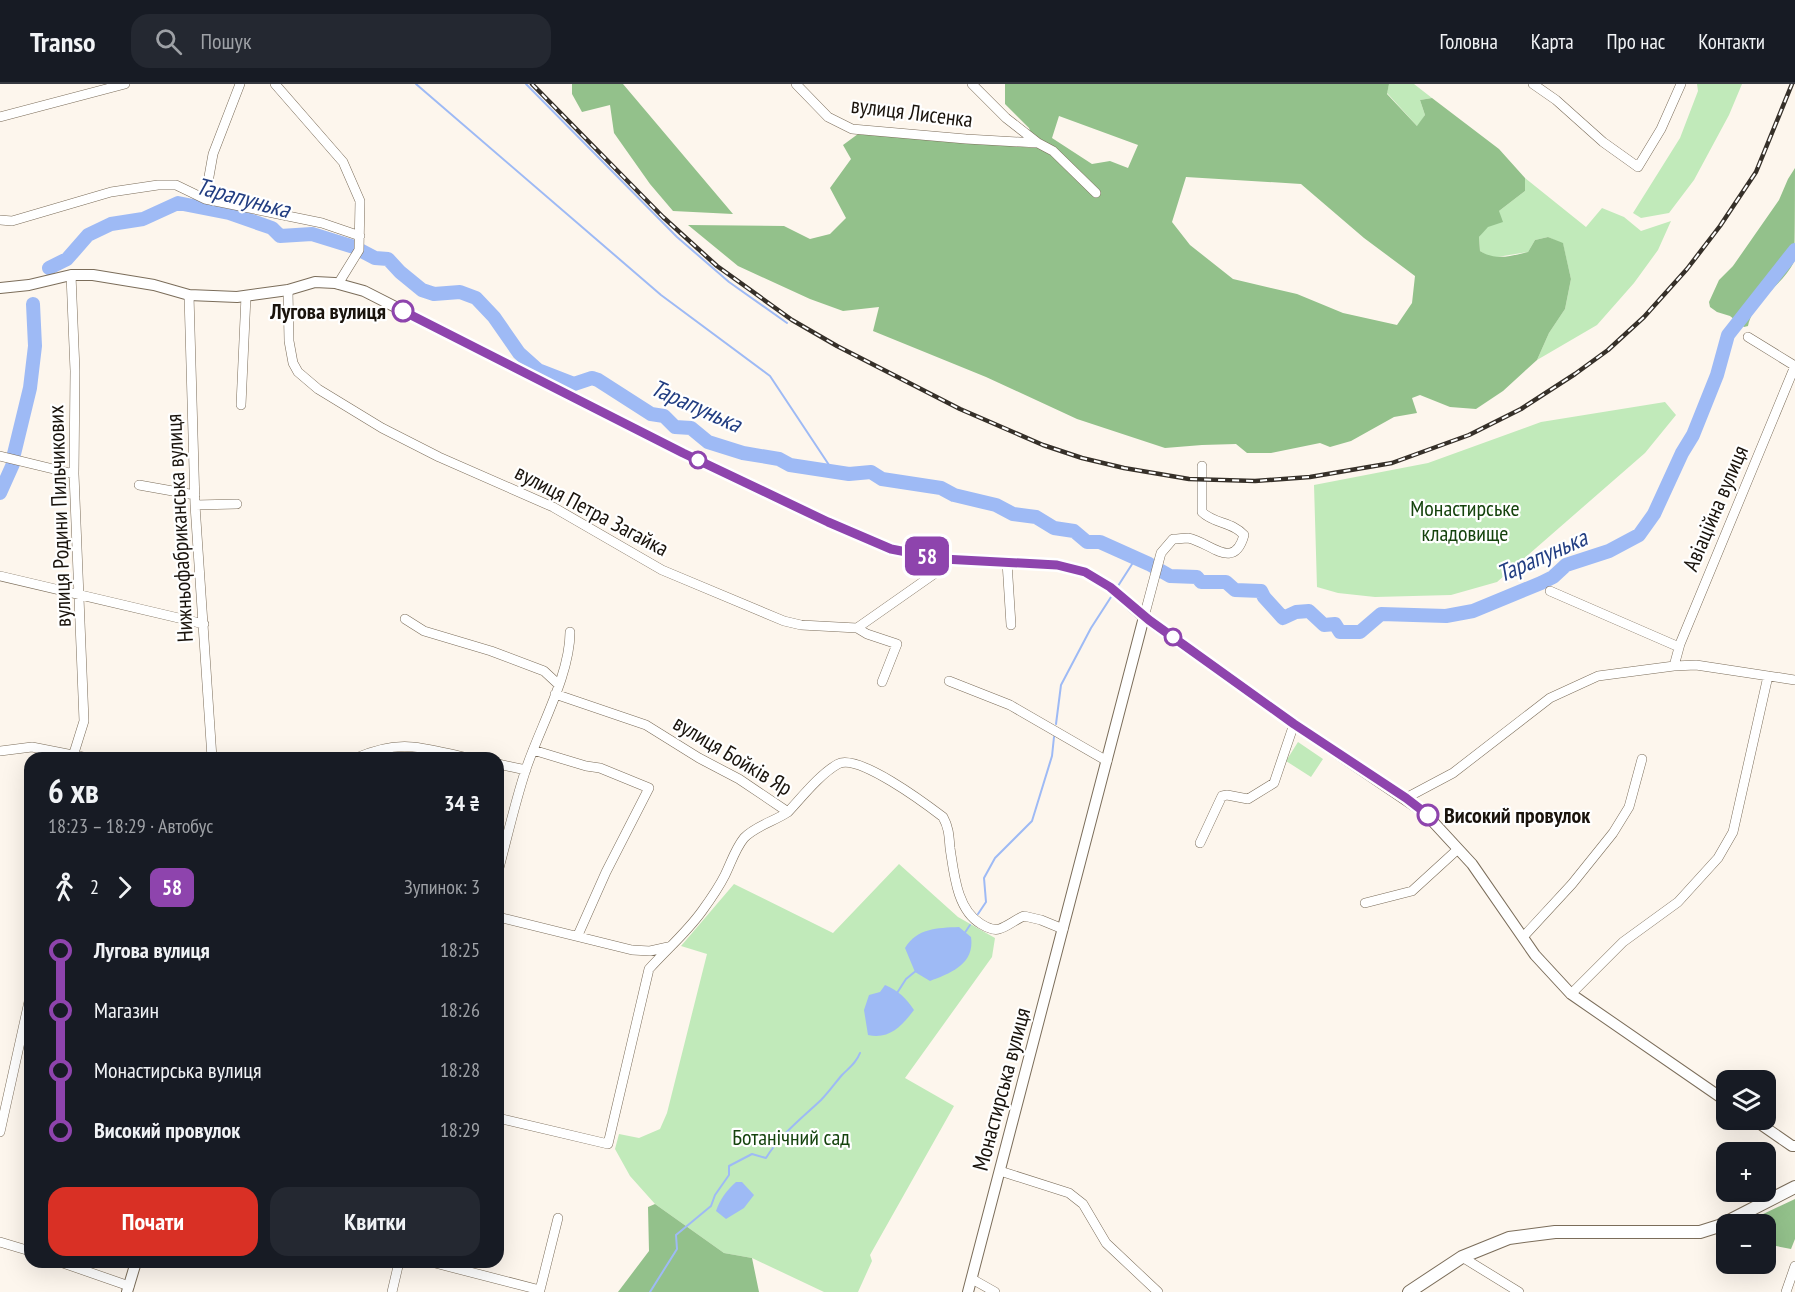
<!DOCTYPE html>
<html lang="uk">
<head>
<meta charset="utf-8">
<style>
  body { margin:0; font-family:"PT Sans Narrow",sans-serif; background:#242831; color:#f1f3f6; height:100vh; display:flex; flex-direction:column; font-size:22px; white-space:nowrap }
  * { box-sizing:border-box; margin:0 }
  p { font-size:20px; color:#9ea1a6 }
  .icon { flex:none; width:33px; height:33px; fill:none; stroke:currentColor; stroke-width:2; stroke-linecap:round; stroke-linejoin:round }
  .map { position:relative; flex:1; overflow:hidden }
  .sheet { position:absolute; left:24px; top:668px; width:480px; height:516px; display:flex; flex-direction:column; background:#171b24; border-radius:18px; box-shadow:0 6px 24px #0002 }
  .sheet>* { flex:none }
  .badge { padding:0 12px; border-radius:9px; font-size:21px; line-height:39px }
  .buttons { position:absolute; left:1716px; top:986px; display:grid; gap:12px }
  .buttons a { display:grid; place-items:center; width:60px; height:60px; border-radius:12px; background:#171b24; box-shadow:0 6px 24px #0002; font-size:30px }
  .map>.badge { position:absolute; translate:-50% -50%; box-shadow:0 0 0 3px #fff }
  .legs { display:flex; align-items:center; gap:9px; height:66px; padding:0 24px; font-size:20px }
  .legs p { margin-inline-start:auto }
  .headline { display:flex; align-items:center; justify-content:space-between; height:102px; padding:0 24px }
  h1 { font-size:33px; font-weight:600; line-height:45px }
  .cta { display:flex; gap:12px; margin-top:auto; padding:12px 24px }
  .cta a { flex:1; height:69px; border-radius:18px; background:#d93025; color:#fff; font-size:24px; font-weight:600; line-height:69px; text-align:center }
  .cta a+a { background:#242831; color:#f1f3f6 }
  ul { padding:0 24px; list-style:none }
  li { display:flex; align-items:center; gap:21px; height:60px; font-size:22px }
  li i { display:grid; place-items:center; width:9px; height:100%; margin:0 8px; background:currentColor }
  li i::after { content:''; width:15px; height:15px; margin:-8px; border:4px solid; border-radius:50%; background:#171b24 }
  li p { margin-inline-start:auto }
  li:first-child i { background:linear-gradient(#0000 50%,currentColor 0) }
  li:last-child i { background:linear-gradient(currentColor 50%,#0000 0) }
  header { display:flex; align-items:center; gap:36px; box-sizing:border-box; height:84px; padding:0 30px; background:#171b24; border-bottom:2px solid #363941 }
  header strong { font-size:28px }
  nav { display:flex; gap:33px; margin-inline-start:auto; font-size:21px }
  .search { width:420px; height:54px; background:#242831; display:flex; align-items:center; gap:15px; box-sizing:border-box; padding:0 21px; border-radius:18px; color:#9ea1a6; font-size:22px }
  .map>svg:first-child { display:block }
  .green { fill:#c1eaba }
  .forest { fill:#93c18b; fill-rule:evenodd }
  .water { fill:#9ebaf5 }
  .lines { fill:none; stroke-linecap:round; stroke-linejoin:round }
  .stream { stroke:#9ebaf5; stroke-width:2 }
  .river { stroke:#9ebaf5; stroke-width:14 }
  .minor-casing { stroke:#7b6d5a; stroke-width:10 }
  .tertiary-casing { stroke:#7b6d5a; stroke-width:12 }
  .secondary-casing { stroke:#7b6d5a; stroke-width:14 }
  .minor { stroke:#fff; stroke-width:9 }
  .tertiary { stroke:#fff; stroke-width:10 }
  .secondary { stroke:#fff; stroke-width:12 }
  .rail-casing { stroke:#363029; stroke-width:4.5 }
  .rail { stroke:#fff; stroke-width:2; stroke-dasharray:7; stroke-linecap:butt }
  .line-1-casing { stroke:#fff; stroke-width:14 }
  .line-1 { stroke:#8e44ad; stroke-width:9 }
  .stop-1-dot { fill:#fff; stroke:#8e44ad; stroke-width:3 }
  .labels { text-anchor:middle; stroke-width:4.5; stroke-linejoin:round; paint-order:stroke }
  .street-label { font-size:22px; fill:#19130c; stroke:#fff }
  .stop-label { font-size:22px; font-weight:bold; fill:#19130c; stroke:#fff; text-anchor:end }
  .park-label { font-size:22px; fill:#15430d; stroke:#fff }
  .water-label { font-size:24px; font-style:italic; fill:#223e82; stroke:#fff }
</style>
</head>
<body>
<header>
<strong>Transo</strong>
<div class="search"><svg class="icon" aria-label="search" viewBox="0 0 24 24"><circle cx="10" cy="10" r="6"/><path d="M15 15l6 6"/></svg>Пошук</div>
<nav><a>Головна</a><a>Карта</a><a>Про нас</a><a>Контакти</a></nav>
</header>
<div class="map">
<svg width="1795" height="1208" viewBox="0 0 1795 1208">
  <rect width="100%" height="100%" fill="#fdf6ed"/>
  <path class="green" d="M1389,0H1414L1432,14L1420,16L1425,31L1418,43L1387,9Z
    M1697,0H1742L1729,31L1694,96L1669,129L1641,134L1633,129L1680,54L1698,7Z
    M1525,94L1586,143L1602,124L1624,133L1641,147L1671,137L1658,166L1634,199L1597,241L1537,276L1549,249L1565,225L1571,195L1563,160L1548,153L1535,156L1528,168L1491,174L1480,167L1479,153L1499,127L1525,107Z
    M1665,318L1676,331L1645,369L1497,498L1451,511L1375,513L1338,509L1317,503L1314,401L1428,379L1541,338Z
    M1298,658L1323,675L1311,693L1286,677Z
    M899,780L958,833L995,854L992,873L905,994L954,1022L870,1171L872,1177L858,1208H824L752,1174L724,1169L655,1120L630,1092L615,1065L619,1050L639,1054L660,1045L667,1029L707,870L681,862L734,800L833,849Z"/>
  <path class="forest" d="M572,0H623L733,130L673,127L650,100L614,49L610,21L582,28L572,10Z
    M1005,0H1389L1387,10L1417,42L1425,31L1420,16L1432,14L1499,65L1525,94V107L1499,127L1503,138L1488,143L1479,153L1480,167C1496,177 1511,172 1528,168L1535,156L1548,153L1563,159L1571,195L1565,225L1549,249L1537,276L1503,307L1476,325L1450,323L1420,311L1412,314L1417,329L1394,333L1351,357L1330,363L1320,359L1271,369H1247L1236,360L1202,361L1165,364L1077,335L986,293L873,247L879,223L843,227L810,215L738,182L688,141L784,142L810,155L830,150L846,134L830,104L851,75L843,61L858,50L1036,64L1029,44L1005,20ZM1059,32L1138,61L1128,84L1110,77L1092,80L1052,54ZM1186,93L1301,100L1364,154L1415,192L1412,219L1397,241L1343,229L1297,210L1233,195L1190,161L1172,138Z
    M1795,84C1795,99 1795,169 1794,178C1782,202 1754,215 1748,242L1744,243L1730,232L1717,228L1710,223L1709,218L1719,196L1733,182L1779,116L1788,95Z
    M1795,1115V1155L1791,1165L1766,1160V1140H1742Z
    M655,1120L724,1169L752,1174L759,1208H618L649,1167L648,1123Z"/>
  <path class="water" d="M959,843L971,853C975,880 951,889 930,897L915,888L905,864C917,844 937,844 959,843Z
    M885,901C899,907 906,914 914,926C902,942 889,956 868,951L864,926L869,911L880,908Z
    M736,1098H742L754,1111L744,1124L726,1135L716,1127C720,1115 727,1106 736,1098Z"/>
  <g class="lines">
    <path class="stream" d="M416,0L661,211L770,292L833,387
      M526,0L677,153L729,198L787,239
      M1118,502L1136,474
      M1056,640L1061,601L1091,544L1111,513
      M978,830L986,818L984,794L995,774L1032,737L1052,672L1054,653
      M964,850L970,841
      M897,909L906,895L917,886
      M650,1208L677,1165L676,1151L711,1122L715,1111L729,1091V1082L752,1070L766,1074C780,1051 801,1035 821,1016C829,1008 835,999 842,991C850,983 856,979 860,969"/>
    <path class="river" d="M49,184L67,175L88,151L111,140L143,135L178,119L229,129L272,144L280,152L312,150L354,163L375,174L388,175L400,188L422,206L434,210L460,208L476,214L494,233L519,269L538,286L574,300L592,294L598,296L651,330L664,332L675,343L691,344L708,358L743,369L779,375L790,381L849,390L871,388L882,395L941,404L954,411L996,421L1013,430L1036,433L1054,444L1074,447L1087,458H1100L1149,480L1170,492L1197,493L1201,498H1226L1235,506L1261,507L1264,513L1283,534L1296,528L1309,527L1324,541L1335,540L1340,548H1360L1381,530L1446,532L1473,527L1541,499L1553,493L1566,481L1609,467L1639,451L1654,430L1682,369L1693,351L1717,291L1728,251L1795,166
      M14,370L30,304L35,262L33,220
      M0,409L13,380"/>
    <defs>
      <path id="minor" d="M275,0L343,78L360,117L359,166L338,200
        M796,0L828,33L852,45L966,55L1038,59
        M972,0L1006,34L1038,59L1053,67L1096,109
        M1533,0L1556,16L1603,58L1638,83L1661,45L1681,0
        M0,33L125,0
        M205,115L213,70L240,0
        M0,136L12,137L111,108L158,101H176L205,115L322,139L360,152
        M71,191L75,287L74,390L84,637L74,669
        M288,206L289,257L293,279L298,288L318,305L382,344L439,373L553,423L662,486L784,537L801,541L857,544L934,490L943,475
        M189,211L195,421L212,674
        M1748,253L1795,282
        M241,321L246,212
        M0,372L74,390
        M139,401L195,411
        M195,421L237,420
        M1007,478L1011,541
        M0,492L204,540
        M1550,507L1679,563
        M1144,533L1161,469L1173,455C1178,455 1184,454 1188,454C1210,458 1234,488 1244,451C1233,438 1214,440 1202,428V382
        M405,535L424,547L491,567L544,587L558,600
        M857,544L867,550L897,560L882,598
        M1674,582L1680,560L1795,282
        M949,597L1010,621L1107,677
        M555,610L646,641L699,674L739,695L788,728C802,713 820,690 838,680C858,669 926,720 943,733C949,744 949,752 950,764C954,790 957,826 981,840C986,843 993,847 999,845C1007,843 1016,835 1024,832L1041,836L1063,845
        M533,666L586,682L600,684L649,704L606,788L578,851
        M0,667L32,663L88,674
        M356,674C402,654 422,664 468,674
        M498,680L526,686
        M1406,714L1453,689L1550,614L1598,592L1674,582L1696,581L1795,596
        M1200,759L1222,712L1227,711L1248,715L1274,699L1294,640
        M498,788C507,754 515,718 526,685C540,643 570,591 570,548
        M1365,819L1412,807L1458,765
        M498,833L632,866L650,867L668,863
        M1524,852L1572,800L1613,749L1629,723L1642,675
        M1571,910L1623,858L1678,818L1718,774L1733,748L1768,592
        M498,1034L608,1060L649,885C667,865 687,848 702,827C710,816 719,803 725,791C731,779 735,765 744,754C755,742 775,737 788,728
        M0,1048L30,913
        M1000,1087L1069,1109L1083,1120L1106,1159L1158,1208
        M0,1158L30,1167
        M1462,1173L1519,1208
        M60,1178L129,1202
        M431,1178L540,1206L558,1134
        M972,1195L995,1208
        M392,1208L399,1178
        M1786,1208L1795,1182"/>
      <path id="tertiary" d="M0,204L29,201L71,191H93L154,201L189,211L237,213L288,206L315,198L335,199L364,207L677,366L828,438L891,465L943,475L1057,481L1085,488L1110,503L1144,533L1294,640L1424,728L1472,780L1535,871L1571,910L1726,1017
        M1753,1035L1792,1062H1795
        M127,1208L136,1178
        M968,1208L1144,533"/>
      <path id="secondary" d="M1409,1208L1462,1173L1509,1154L1555,1148H1700L1719,1142L1795,1103"/>
    </defs>
    <use href="#minor" class="minor-casing"/>
    <use href="#tertiary" class="tertiary-casing"/>
    <use href="#secondary" class="secondary-casing"/>
    <use href="#minor" class="minor"/>
    <use href="#tertiary" class="tertiary"/>
    <use href="#secondary" class="secondary"/>
    <defs>
      <path id="rail" d="M532,0L663,133L717,182L792,236L837,262L960,325L1043,361L1082,374L1124,384L1189,395L1255,397L1310,393L1392,379L1469,351L1521,325L1575,290L1608,266L1644,233L1687,185L1720,142L1756,88L1792,0"/>
    </defs>
    <use href="#rail" class="rail-casing"/>
    <use href="#rail" class="rail"/>
  </g>
  <g class="lines">
    <defs>
      <path id="line-1" d="M403,227L683,369L828,438L891,465L943,475L1057,481L1085,488L1110,503L1149,536L1294,640L1406,714L1428,731"/>
    </defs>
    <use href="#line-1" class="line-1-casing"/>
    <use href="#line-1" class="line-1"/>
  </g>
  <g class="stop-1-dot">
    <circle cx="403" cy="227" r="10"/>
    <circle cx="698" cy="376" r="8"/>
    <circle cx="1173" cy="553" r="8"/>
    <circle cx="1428" cy="731" r="10"/>
  </g>
  <g class="labels">
    <g class="street-label">
      <text transform="translate(912 28) rotate(7)" y="8">вулиця Лисенка</text>
      <text transform="translate(1715 424) rotate(-67)" y="8">Авіаційна вулиця</text>
      <text transform="translate(592 426) rotate(28)" y="8">вулиця Петра Загайка</text>
      <text transform="translate(59 432) rotate(-92)" y="8">вулиця Родини Пильчикових</text>
      <text transform="translate(179 444) rotate(-93)" y="8">Нижньофабриканська вулиця</text>
      <text transform="translate(733 671) rotate(31)" y="8">вулиця Бойків Яр</text>
      <text transform="translate(1001 1005) rotate(-75)" y="8">Монастирська вулиця</text>
    </g>
    <g class="stop-label">
      <text x="386" y="235">Лугова вулиця</text>
      <text x="1444" y="739" text-anchor="start">Високий провулок</text>
    </g>
    <g class="park-label">
      <text x="1465" y="432">Монастирське<tspan x="1465" dy="25">кладовище</tspan></text>
      <text x="791" y="1061">Ботанічний сад</text>
    </g>
    <g class="water-label">
      <text transform="translate(243 114) rotate(15)" y="8">Тарапунька</text>
      <text transform="translate(696 322) rotate(24)" y="8">Тарапунька</text>
      <text transform="translate(1542 472) rotate(-24)" y="8">Тарапунька</text>
    </g>
  </g>
</svg>
<div class="buttons">
<a><svg class="icon" aria-label="layers" viewBox="0 0 24 24"><path d="M12 4l9 5-9 5-9-5zM3 14l9 5 9-5"/></svg></a>
<a>+</a>
<a>−</a>
</div>
<b class="badge" style="left:927px;top:472px;background:#8e44ad;color:#fff">58</b>
<section class="sheet">
<div class="headline"><div><h1>6 хв</h1><p>18:23 – 18:29 · Автобус</p></div><b>34 ₴</b></div>
<div class="legs"><svg class="icon" aria-label="walk" viewBox="0 0 24 24"><circle cx="13" cy="4" r="2"/><path d="M13 8l-2 6 4 7M11 14l-3 7M7 12l3-4h3l4 4"/></svg>2<svg class="icon" aria-label="forward" viewBox="0 0 24 24"><path d="M9 5l7 7-7 7"/></svg><b class="badge" style="background:#8e44ad;color:#fff">58</b><p>Зупинок: 3</p></div>
<ul>
<li><i style="color:#8e44ad"></i><b>Лугова вулиця</b><p>18:25</p></li>
<li><i style="color:#8e44ad"></i><span>Магазин</span><p>18:26</p></li>
<li><i style="color:#8e44ad"></i><span>Монастирська вулиця</span><p>18:28</p></li>
<li><i style="color:#8e44ad"></i><b>Високий провулок</b><p>18:29</p></li>
</ul>
<div class="cta"><a>Почати</a><a>Квитки</a></div>
</section>
</div>
</body>
</html>
